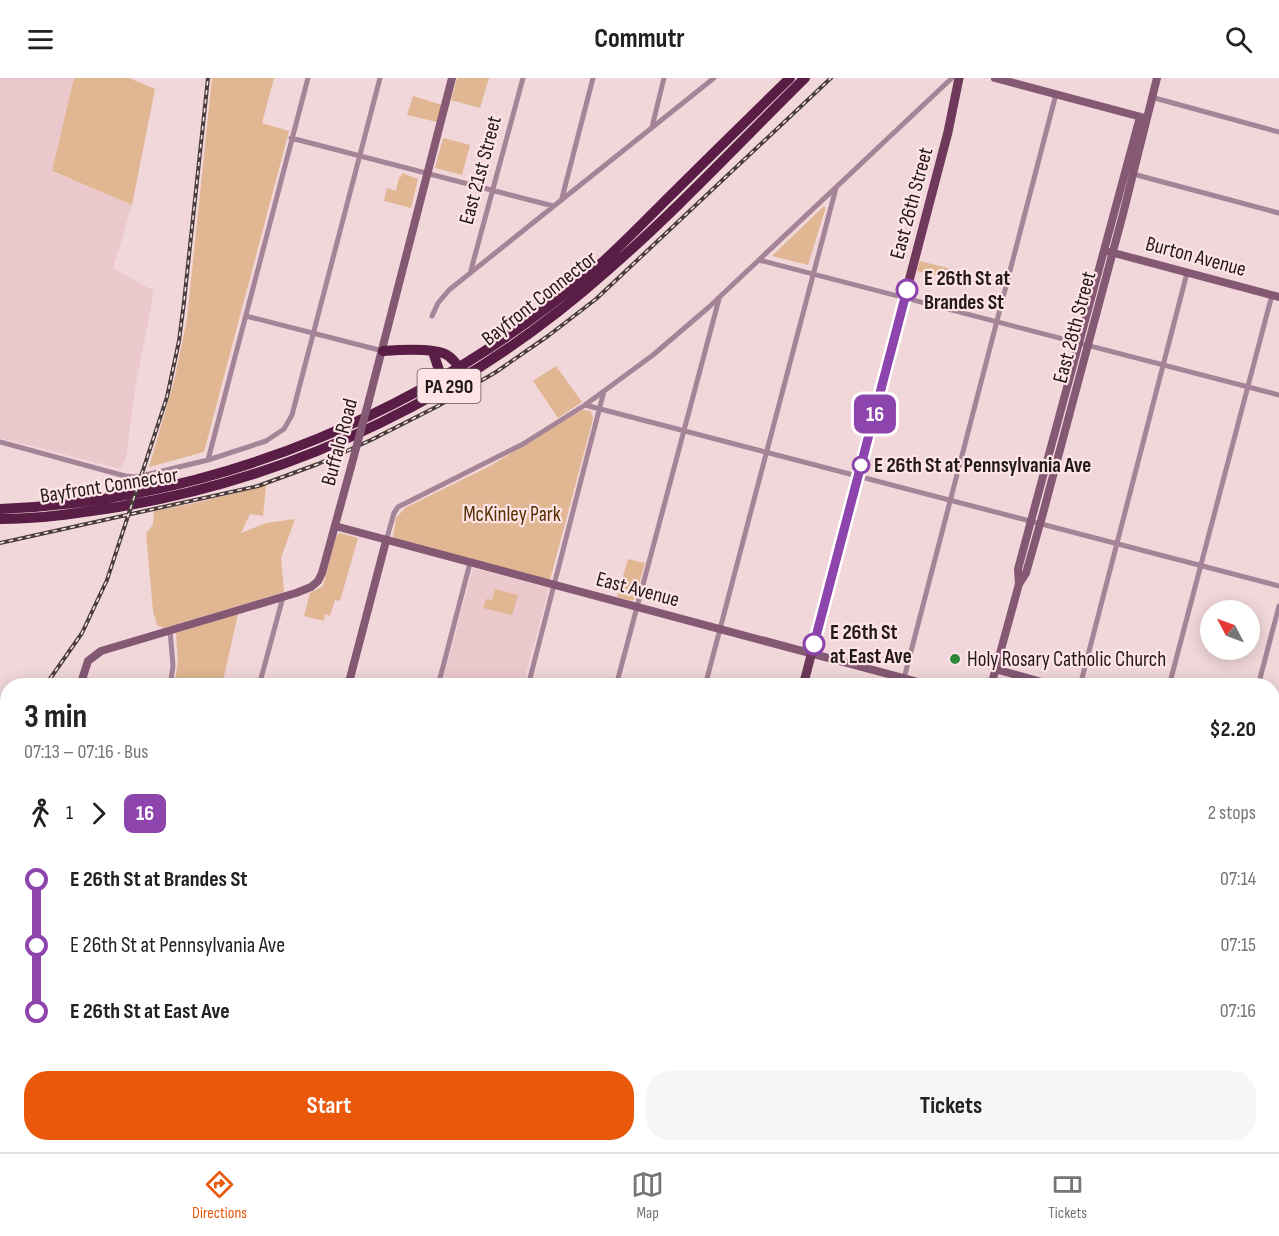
<!DOCTYPE html>
<html lang="en">
<head>
<meta charset="utf-8">
<style>
  body { margin:0; font-family:"Sofia Sans Condensed",sans-serif; background:#f6f6f6; color:#222; height:100vh; display:flex; flex-direction:column; font-size:22px; white-space:nowrap }
  * { box-sizing:border-box; margin:0 }
  p { font-size:20px; color:#767676 }
  .icon { flex:none; width:33px; height:33px; fill:none; stroke:currentColor; stroke-width:2; stroke-linecap:round; stroke-linejoin:round }
  .map { position:relative; flex:1; overflow:hidden }
  .side { position:absolute; left:0px; top:600px; width:1280px; height:474px; display:flex; flex-direction:column; background:#fff; border-radius:24px 24px 0 0; box-shadow:0 3px 15px #0003 }
  .side>* { flex:none }
  .badge { padding:0 12px; border-radius:9px; font-size:21px; line-height:39px }
  .needle { width:39px; rotate:311deg }
  .buttons { position:absolute; left:1200px; top:522px; display:grid; gap:12px }
  .buttons a { display:grid; place-items:center; width:60px; height:60px; border-radius:50%; background:#fff; box-shadow:0 3px 15px #0003; font-size:30px }
  .map>.badge { position:absolute; translate:-50% -50%; box-shadow:0 0 0 3px #fff }
  .legs { display:flex; align-items:center; gap:9px; height:66px; padding:0 24px; font-size:20px }
  .legs p { margin-inline-start:auto }
  .overview { display:flex; align-items:center; justify-content:space-between; height:102px; padding:0 24px }
  h1 { font-size:33px; font-weight:700; line-height:45px }
  .cta { display:flex; gap:12px; margin-top:auto; padding:12px 24px }
  .cta a { flex:1; height:69px; border-radius:24px; background:#ea580c; color:#fff; font-size:24px; font-weight:700; line-height:69px; text-align:center }
  .cta a+a { background:#f6f6f6; color:#222 }
  ul { padding:0 24px; list-style:none }
  li { display:flex; align-items:center; gap:21px; height:66px; font-size:22px }
  li i { display:grid; place-items:center; width:9px; height:100%; margin:0 8px; background:currentColor }
  li i::after { content:''; width:15px; height:15px; margin:-8px; border:4px solid; border-radius:50%; background:#fff }
  li p { margin-inline-start:auto }
  li:first-child i { background:linear-gradient(#0000 50%,currentColor 0) }
  li:last-child i { background:linear-gradient(currentColor 50%,#0000 0) }
  header { display:flex; justify-content:space-between; align-items:center; height:78px; padding:0 24px; background:#fff; font-size:27px; font-weight:700 }
  .tab-bar { display:flex; justify-content:space-around; align-items:center; height:84px; border-top:2px solid #e0e0e0; background:#fff; font-size:16px; color:#767676 }
  .tab-bar a { display:grid; justify-items:center; gap:3px }
  .tab-bar .on { color:#ea580c }
  .map>svg:first-child { display:block }
  .built { fill:#eac8cb }
  .green { fill:#e0b792 }
  .lines { fill:none; stroke-linecap:round; stroke-linejoin:round }
  .street { stroke:#a48496; stroke-width:5 }
  .secondary { stroke:#855873; stroke-width:8 }
  .primary { stroke:#6e395b; stroke-width:9 }
  .highway { stroke:#5a1d45; stroke-width:10 }
  .rail-casing { stroke:#493d3e; stroke-width:4 }
  .rail { stroke:#fee4e7; stroke-width:1.5; stroke-dasharray:4.5; stroke-linecap:butt }
  .secondary-bridge { stroke:#855873; stroke-width:8 }
  .line-1-casing { stroke:#fff; stroke-width:14 }
  .line-1 { stroke:#8e44ad; stroke-width:9 }
  .stop-1-dot { fill:#fff; stroke:#8e44ad; stroke-width:3 }
  .poi-dot { fill:#2e8839; stroke:#fee4e7; stroke-width:2 }
  .labels { text-anchor:middle; stroke-width:4.5; stroke-linejoin:round; paint-order:stroke }
  .shield { fill:#fee4e7; stroke:#645658; stroke-width:1.5 }
  .shield-label { font-size:20px; font-weight:bold; fill:#22191a }
  .street-label { font-size:21px; fill:#22191a; stroke:#fee4e7 }
  .stop-label { font-size:21px; font-weight:bold; fill:#22191a; stroke:#fee4e7; text-anchor:start }
  .park-label { font-size:21px; fill:#583101; stroke:#fee4e7 }
  .poi-label { font-size:21px; fill:#22191a; stroke:#fee4e7; text-anchor:start }
</style>
</head>
<body>
<header><svg class="icon" aria-label="menu" viewBox="0 0 24 24"><path d="M4 6h16M4 12h16M4 18h16"/></svg>Commutr<svg class="icon" aria-label="search" viewBox="0 0 24 24"><circle cx="10" cy="10" r="6"/><path d="M15 15l6 6"/></svg></header>
<div class="map">
<svg width="1279" height="1074" viewBox="0 0 1279 1074">
  <rect width="100%" height="100%" fill="#f1d7da"/>
  <path class="built" d="M0,0H74L52,94L132,127L113,190L154,213L135,311L126,379L121,391L0,360Z
    M473,490L549,510L523,607H474L444,598Z
    M688,1066L866,1067L864,1074H686Z"/>
  <path class="green" d="M74,0H129L155,11L132,127L52,93Z
    M212,0H274L262,45L289,53L204,374L149,389L174,303L187,241Z
    M457,0H489L480,30L451,22Z
    M413,18L442,27L437,44L407,37Z
    M443,60L470,67L462,97L435,90Z
    M402,95L418,101L411,130L384,123L387,110L396,113L399,99H401Z
    M823,129H825V132L808,187L772,178Z
    M920,183L959,193L957,203L917,193Z
    M556,288L582,324L558,340L533,303Z
    M582,332L591,333L593,341L550,502L396,462L393,459L396,440L405,430L490,388Z
    M266,407L263,438L250,436L241,455L266,445L295,441L281,480L284,514L174,547L163,550L157,547L153,533L146,455L153,447L154,433L195,425Z
    M340,455L358,460L340,523L335,522L330,538L325,536L324,543L304,538L310,515L323,508L336,458Z
    M628,481L645,485L635,520L632,523L617,519Z
    M495,511L518,517L512,537L483,530L486,521L492,522Z
    M238,536L222,607L174,608L178,584L176,555Z
    M705,1067V1066L760,1067L758,1074H703Z"/>
  <g class="lines">
    <path class="street" d="M1151,19L1279,54
      M652,49L664,0
      M291,60L553,128
      M1133,96L1279,135
      M562,120L593,0
      M759,182L1279,317
      M471,192L523,0
      M246,238L383,273
      M432,238L438,225L449,212L714,0
      M585,327L1279,508
      M0,364L125,398L137,399L208,382L266,363L284,351L292,337L380,0
      M208,382L308,0
      M386,463L394,435L398,429L523,366L585,327L653,277L709,229L952,0
      M170,608L173,588L170,552
      M259,608L283,519
      M438,608L470,485
      M528,608L604,313
      M616,608L719,221
      M705,608L836,110
      M902,608L1056,16
      M1080,608L1187,195
      M1169,608L1272,217
      M1258,608L1279,528
      M1272,896L1279,869
      M0,922L8,924
      M552,1066L580,1074
      M1257,1066L1279,1072
      M47,1074L49,1066
      M315,1074L317,1066
      M405,1074L407,1066
      M494,1074L496,1066
      M583,1074L585,1066
      M957,1074L959,1066
      M1047,1074L1049,1066
      M1133,1074L1135,1066
      M1141,1074L1143,1066
      M1226,1074L1228,1066"/>
    <path class="secondary" d="M995,0L1145,40
      M1110,174L1279,219
      M369,322L452,0
      M335,448L933,608
      M1019,506L1026,495L1042,439L1123,136L1157,0
      M995,591L1056,608
      M80,608L88,583L101,573L296,515L311,509L318,503L322,495L351,389
      M348,608L386,463
      M991,608L1019,506L1018,491L1140,39
      M1272,664L1279,666
      M0,912L8,883
      M226,1074L228,1066
      M868,1074L870,1066"/>
    <path class="primary" d="M803,608L948,54L959,0
      M681,1074L683,1066"/>
    <path class="highway" d="M383,273C397,272 435,270 447,277C454,281 459,289 463,295
      M433,274L442,301
      M0,431C221,422 430,332 597,189C622,167 644,144 667,121C708,80 749,40 790,0
      M0,441C40,441 79,435 118,429C300,399 470,315 608,192C677,132 740,64 805,0"/>
    <defs>
      <path id="rail" d="M0,465L258,408L318,386L371,362L438,328L496,294L548,258L596,221L831,0
        M45,608L82,555L107,502L167,319L179,263L184,224L208,0
        M0,670L8,660"/>
    </defs>
    <use href="#rail" class="rail-casing"/>
    <use href="#rail" class="rail"/>
    <path class="secondary-bridge" d="M351,389L369,322"/>
  </g>
  <g class="lines">
    <defs>
      <path id="line-1" d="M814,566L907,212"/>
    </defs>
    <use href="#line-1" class="line-1-casing"/>
    <use href="#line-1" class="line-1"/>
  </g>
  <g class="stop-1-dot">
    <circle cx="907" cy="212" r="10"/>
    <circle cx="861" cy="387" r="8"/>
    <circle cx="814" cy="566" r="10"/>
  </g>
  <circle class="poi-dot" cx="955" cy="581" r="6"/>
  <g class="labels">
    <rect class="shield" x="417.5" y="291" width="63" height="34" rx="4.5"/>
    <g class="shield-label">
      <text x="449" y="315">PA 290</text>
    </g>
    <g class="street-label">
      <text transform="translate(480 92) rotate(-75)" y="7">East 21st Street</text>
      <text transform="translate(911 125) rotate(-75)" y="7">East 26th Street</text>
      <text transform="translate(1196 178) rotate(15)" y="7">Burton Avenue</text>
      <text transform="translate(539 220) rotate(-38)" y="7">Bayfront Connector</text>
      <text transform="translate(1074 249) rotate(-75)" y="7">East 28th Street</text>
      <text transform="translate(339 364) rotate(-75)" y="7">Buffalo Road</text>
      <text transform="translate(109 407) rotate(-9)" y="7">Bayfront Connector</text>
      <text transform="translate(638 511) rotate(15)" y="7">East Avenue</text>
    </g>
    <g class="stop-label">
      <text x="924" y="207">E 26th St at<tspan x="924" dy="24">Brandes St</tspan></text>
      <text x="874" y="394">E 26th St at Pennsylvania Ave</text>
      <text x="830" y="561">E 26th St<tspan x="830" dy="24">at East Ave</tspan></text>
    </g>
    <g class="park-label">
      <text x="512" y="443">McKinley Park</text>
    </g>
    <g class="poi-label">
      <text x="967" y="588">Holy Rosary Catholic Church</text>
    </g>
  </g>
</svg>
<div class="buttons">
<a><svg class="needle" viewBox="-14 -14 28 28"><path d="M0-13l5 13h-10z" fill="#e53935"/><path d="M0 13l5-13h-10z" fill="#767676"/></svg></a>
</div>
<b class="badge" style="left:875px;top:336px;background:#8e44ad;color:#fff">16</b>
<section class="side">
<div class="overview"><div><h1>3 min</h1><p>07:13 – 07:16 · Bus</p></div><b>$2.20</b></div>
<div class="legs"><svg class="icon" aria-label="walk" viewBox="0 0 24 24"><circle cx="13" cy="4" r="2"/><path d="M13 8l-2 6 4 7M11 14l-3 7M7 12l3-4h3l4 4"/></svg>1<svg class="icon" aria-label="forward" viewBox="0 0 24 24"><path d="M9 5l7 7-7 7"/></svg><b class="badge" style="background:#8e44ad;color:#fff">16</b><p>2 stops</p></div>
<ul>
<li><i style="color:#8e44ad"></i><b>E 26th St at Brandes St</b><p>07:14</p></li>
<li><i style="color:#8e44ad"></i><span>E 26th St at Pennsylvania Ave</span><p>07:15</p></li>
<li><i style="color:#8e44ad"></i><b>E 26th St at East Ave</b><p>07:16</p></li>
</ul>
<div class="cta"><a>Start</a><a>Tickets</a></div>
</section>
</div>
<nav class="tab-bar">
<a class="on"><svg class="icon" aria-label="directions" viewBox="0 0 24 24"><path d="M12 3l9 9-9 9-9-9zM9 14v-3h6M13 9l2 2-2 2"/></svg>Directions</a>
<a><svg class="icon" aria-label="map" viewBox="0 0 24 24"><path d="M3 6l6-2 6 2 6-2v14l-6 2-6-2-6 2zM9 4v14M15 6v14"/></svg>Map</a>
<a><svg class="icon" aria-label="tickets" viewBox="0 0 24 24"><path d="M3 7h18v10H3zM15 7v10"/></svg>Tickets</a>
</nav>
</body>
</html>
